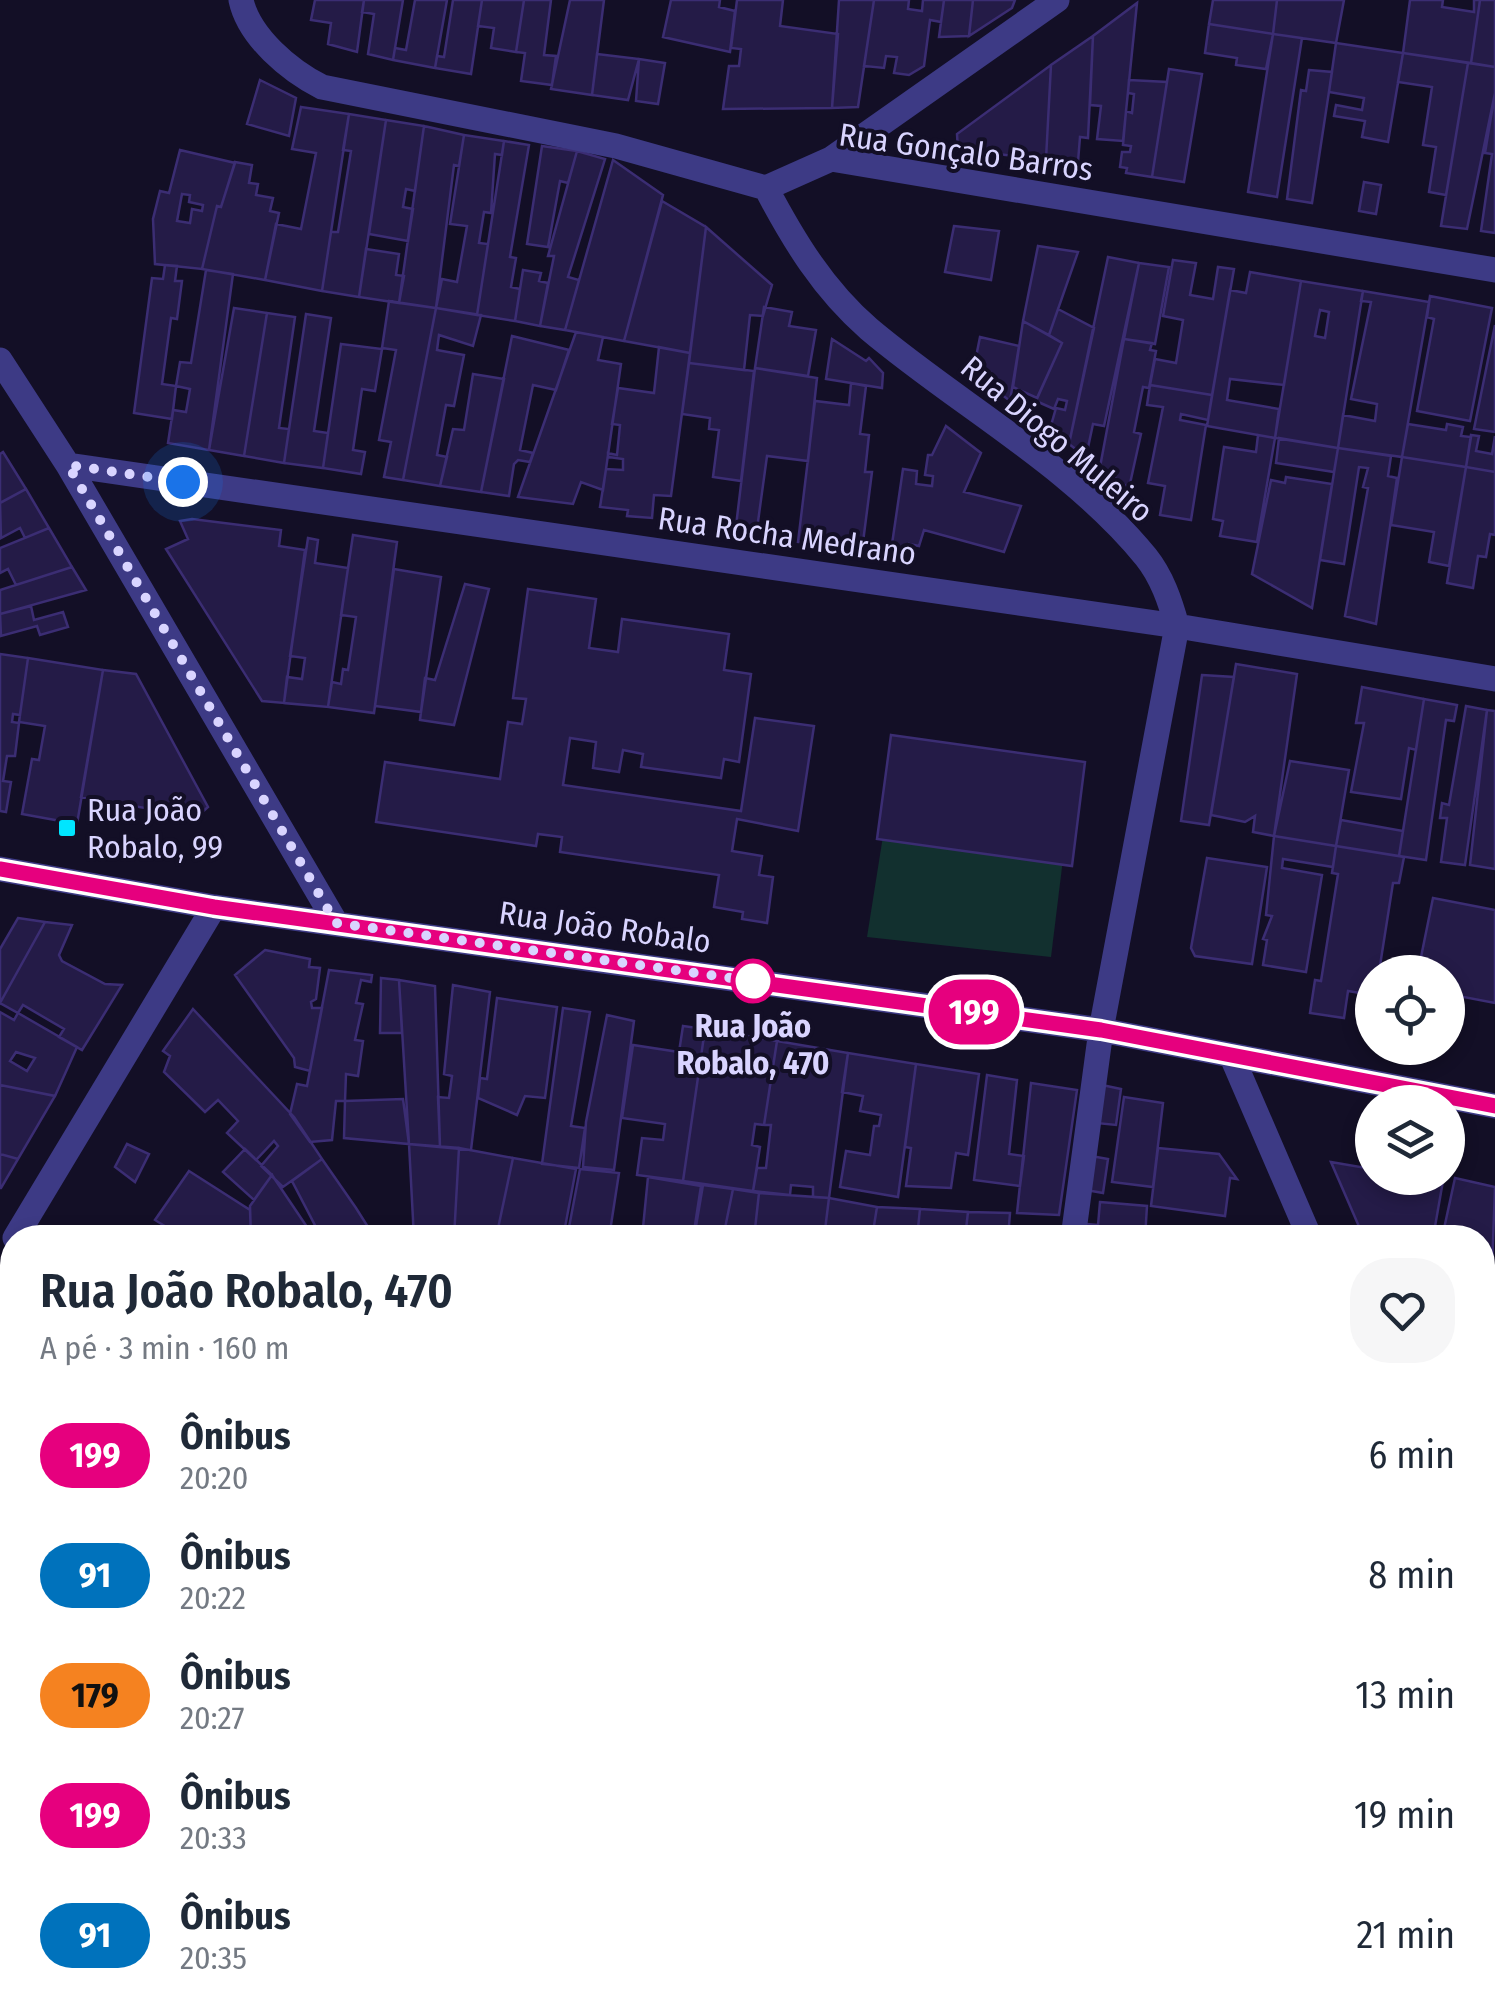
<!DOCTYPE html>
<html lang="pt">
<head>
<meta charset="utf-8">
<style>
  body { margin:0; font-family:"Fira Sans Condensed",sans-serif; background:#f6f6f7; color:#1f2937; height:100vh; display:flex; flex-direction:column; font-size:38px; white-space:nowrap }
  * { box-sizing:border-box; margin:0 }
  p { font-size:32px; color:#747a83 }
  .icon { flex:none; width:55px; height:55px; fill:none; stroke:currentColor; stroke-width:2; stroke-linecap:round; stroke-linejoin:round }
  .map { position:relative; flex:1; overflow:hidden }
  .details { position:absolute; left:0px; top:1225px; width:1495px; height:792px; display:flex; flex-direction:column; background:#fff; border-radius:40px 40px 0 0; box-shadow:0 5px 15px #0003 }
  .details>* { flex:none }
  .badge { padding:0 20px; border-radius:32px; font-size:35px; line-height:65px }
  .fabs { position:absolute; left:1355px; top:955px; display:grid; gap:20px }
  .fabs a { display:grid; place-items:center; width:110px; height:110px; border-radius:50%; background:#fff; box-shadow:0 5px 15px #0003; font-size:50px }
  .you { position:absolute; width:50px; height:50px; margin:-25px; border:8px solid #fff; border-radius:50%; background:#1a73e8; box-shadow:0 0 0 15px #1a73e833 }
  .map>.badge { position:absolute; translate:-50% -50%; box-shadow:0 0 0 5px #fff }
  .round { display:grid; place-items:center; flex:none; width:105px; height:105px; border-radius:40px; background:#f6f6f7 }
  .summary { display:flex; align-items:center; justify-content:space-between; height:170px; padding:0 40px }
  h1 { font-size:48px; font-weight:600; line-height:75px }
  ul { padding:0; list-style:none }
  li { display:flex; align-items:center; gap:30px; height:120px; padding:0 40px }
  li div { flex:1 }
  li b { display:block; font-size:38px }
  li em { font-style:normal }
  li .badge { min-width:110px; font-weight:700; text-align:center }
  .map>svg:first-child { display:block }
  .green { fill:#12302f }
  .building { fill:#241b47; stroke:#3b2d73; stroke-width:2.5; fill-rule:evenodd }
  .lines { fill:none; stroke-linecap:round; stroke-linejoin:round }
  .minor { stroke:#3d3a85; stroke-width:25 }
  .line-casing { stroke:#fff; stroke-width:22 }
  .line { stroke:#e6007e; stroke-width:15 }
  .walk { stroke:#d9d4ff; stroke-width:10; stroke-dasharray:0 18 }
  .poi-dot { fill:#00e5ff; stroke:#130f26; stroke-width:4 }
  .stop-dot { fill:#fff; stroke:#e6007e; stroke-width:5 }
  .labels { text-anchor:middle; stroke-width:8; stroke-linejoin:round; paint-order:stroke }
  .street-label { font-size:32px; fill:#d9d4ff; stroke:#130f26 }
  .poi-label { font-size:32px; fill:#d9d4ff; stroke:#130f26; text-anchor:start }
  .stop-label { font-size:32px; font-weight:bold; fill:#d9d4ff; stroke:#130f26 }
</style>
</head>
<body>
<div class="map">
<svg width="1495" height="2016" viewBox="0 0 1495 2016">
  <rect width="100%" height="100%" fill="#130f26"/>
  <path class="green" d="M883,836L1063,859L1051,957L867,937Z"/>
  <path class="building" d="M315,0H364L357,52L328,44L331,23L311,20Z
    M364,0H403L393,60L368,54L374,14L362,12Z
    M415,0H447L435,68L393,60L395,48L406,50Z
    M453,0H482L471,74L435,68L437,56L444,57Z
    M482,0H524L516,52L491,48L494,28L478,26Z
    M524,0H551L544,55L556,56L552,85L521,81L525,53L516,52Z
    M570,0H604L592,95L551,89Z
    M671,0H720L719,7L735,11L730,52L663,37Z
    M737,0H783L780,26L838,34L832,108L723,109L729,66H739L741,49L731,48Z
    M839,0H874L858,107L832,108Z
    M874,0H909L908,9L922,11L923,0H944L941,22L930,20L924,66L909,75L894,73L897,57L886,56L884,68L864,66Z
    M944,0H973L969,36L939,37Z
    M973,0H1015L1012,8L969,36Z
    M1213,0H1277L1273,34L1209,24Z
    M1277,0H1344L1336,43L1273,34Z
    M1410,0H1443L1442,7L1474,12V0H1480L1471,63L1403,53Z
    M1480,0H1495V67L1471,63Z
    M1137,3L1123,141L1097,139L1101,106L1090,105L1093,36Z
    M1209,24L1273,34L1266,69L1236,65L1237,58L1205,53Z
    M1273,34L1302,38L1277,197L1248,192Z
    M1093,36L1088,138L1080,137L1078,162L1046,159L1051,65Z
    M1336,43L1403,53L1388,142L1362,137L1365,121L1334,116L1336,105L1362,110L1364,98L1329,92Z
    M1403,53L1468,63L1446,195L1429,192L1436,147L1423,145L1432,87L1398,82Z
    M597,54L639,59L628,100L592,95Z
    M639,59L665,63L658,104L636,101Z
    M1468,63L1495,67V93L1467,229L1441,226Z
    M1051,65L1046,159L958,150L957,134Z
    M1169,69L1202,74L1184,182L1152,177Z
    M1309,70L1332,72L1312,203L1287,199L1301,90L1306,91Z
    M260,80L296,98L289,136L247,124Z
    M1129,80L1167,82L1152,177L1126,173L1127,168L1120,167L1122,152H1130L1131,146L1123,145L1126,111L1132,113L1134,94L1128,93Z
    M1495,93V233L1481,231L1492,154L1485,153Z
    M301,107L349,114L322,291L265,280L276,224L301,229L316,153L292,149Z
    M349,114L386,120L359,297L322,291L331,232H338L351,151L343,150Z
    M386,120L424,126L415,191L406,189L403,207L413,209L408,241L369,234Z
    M424,126L464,135L459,166L454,165L436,308L399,303Z
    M464,135L504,141L502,155L495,154L491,213L484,212L479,243L488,244L477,315L436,308L442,279L457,282L467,226L450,224Z
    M504,141L529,145L510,257L516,258L511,287L520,289L515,321L477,315Z
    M542,146L577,151L568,183L560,181L548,247L527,244Z
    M180,150L235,163L221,207L217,206L202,269L155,264L153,219L160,191L169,193ZM182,194L190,195L189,202L203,205L202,211L192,209L190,223L177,221Z
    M577,151L605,159L568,277L579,280L565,330L540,326L554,256H548Z
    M613,160L663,195L624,341L565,330Z
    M235,162L252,165L249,183L258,184L256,195L273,198L270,211L279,213L265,280L202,269L217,206L221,207Z
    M1364,182L1381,185L1376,214L1359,211Z
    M662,201L706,227L690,353L624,341Z
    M954,226L999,231L991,280L945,272Z
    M706,227L772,285L763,316L750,315L744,370L689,363Z
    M1038,246L1078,252L1049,335L1023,321Z
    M366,249L399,254L396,275L404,276L399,303L359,297Z
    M1108,257L1139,263L1104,426L1093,424L1086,457L1069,444Z
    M1173,260L1196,263L1190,295L1213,299L1218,267L1234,269L1212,395L1150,385L1155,359L1176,363L1183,320L1163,316Z
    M1139,263L1169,267L1155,344L1124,339Z
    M165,265L177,266L175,281H182L177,319L171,318L162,384L176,386L172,419L134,413L152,278L163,279Z
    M206,270L233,274L209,450L168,443L173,410L186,412L190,389L176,386L180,362L191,363Z
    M523,270L541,273L539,281L548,283L540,326L515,321Z
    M1250,272L1301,281L1284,385L1230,379L1227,400L1279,409L1275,438L1207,426L1230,290L1246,293Z
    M1301,281L1363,291L1338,448L1275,438ZM1320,310L1329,312L1325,338L1315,336Z
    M1363,291L1429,302L1402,457L1338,448L1343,415L1375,421L1377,404L1351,399L1371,302L1361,301Z
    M1430,296L1492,308L1470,421L1417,411L1434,319L1427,317Z
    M389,301L436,308L403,480L384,477L391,442L379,440L396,350L382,348Z
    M764,307L792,312L789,326L816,330L808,376L755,368Z
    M234,308L267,313L244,456L209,450Z
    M436,308L481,315L473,346L439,335L437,350L464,355L454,406L446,405L437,455L447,457L440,486L403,480Z
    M1058,309L1094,328L1069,444L1050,429L1056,408L1065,410L1067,401L1058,399L1054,409L1036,401L1062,343L1049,335Z
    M267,313L295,317L279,428L289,429L284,463L244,456Z
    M306,314L331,318L314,431L328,433L323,468L284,463Z
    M1023,321L1062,343L1037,398L1013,387Z
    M1495,325V432L1474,429Z
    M576,332L603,337L598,360L621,364L603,490L581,482L573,504L518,497Z
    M512,336L569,350L556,390L533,385L520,450L533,453L530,462L518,460L514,464L509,496L481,492Z
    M980,337L1019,346L1010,401L973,372Z
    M832,339L866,361L869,358L883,373L882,388L826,379Z
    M1124,339L1152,343L1150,350L1156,351L1149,388L1143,387L1134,432L1141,434L1129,488L1100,467Z
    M341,344L382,349L375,391L362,389L353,450L365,452L361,474L323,468Z
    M659,347L690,353L671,496L654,495L652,518L627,516L628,510L600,507L606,469L623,470V459L608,457V453L617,455L620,425L612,424L618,388L654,393Z
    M689,363L754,371L741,481L713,477L719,430L709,429L710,418L682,414Z
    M755,368L817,378L808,461L767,456L757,529L736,526Z
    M473,374L504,379L481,492L440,486L453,429L464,430Z
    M851,383L866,386L860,434L869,435L865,472H872L862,550L798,542L815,401L849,405Z
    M1150,385L1212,395L1208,420L1181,414L1180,420L1206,425L1191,520L1160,515L1165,486L1148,483L1163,407L1147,405Z
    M1408,424L1446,430L1447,424L1463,427L1461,436L1471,437L1466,467L1402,457Z
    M946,426L981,453L964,492L1021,506L1004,552L924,530L919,546L909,544L907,554L891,551L903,469L917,471L916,484L932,486L933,476L925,475L928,455H932Z
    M1258,435L1275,438L1257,542L1220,536L1223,521L1213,519L1224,447L1256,452Z
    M1471,435L1479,436L1476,451L1492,454L1495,436V472L1466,467Z
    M1279,438L1338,448L1334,472L1276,463Z
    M1338,448L1391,456L1388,476L1397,478L1376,624L1345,616L1368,488L1363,487L1368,468L1359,467L1344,564L1320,560Z
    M3,452L26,489L0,503V454Z
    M1402,457L1466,467L1449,566L1429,562L1434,532L1391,525Z
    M1466,467L1495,472V535L1490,534L1486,557L1478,556L1473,588L1447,583Z
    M1286,477L1332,484L1312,608L1252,574L1271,480L1285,483Z
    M26,489L49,528L25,538L20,528L1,538L0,503Z
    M192,519L281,530L279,546L305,550L284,703L262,701L166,549L188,539L180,521Z
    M49,528L72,567L16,585L8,569L0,573V548Z
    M353,535L397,542L374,713L328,707L332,682L341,684L343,669L348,670L356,617L341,615Z
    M308,538L318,540L315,563L348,568L328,707L284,703L287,677L302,679L305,658L290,656Z
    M72,567L86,590L0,614V590Z
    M394,569L441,577L421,712L375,706Z
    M465,584L489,589L454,725L420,720L425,678L435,680Z
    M528,589L596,599L589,648L618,652L622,619L729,634L724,670L751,674L739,762L724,759L721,778L641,767L643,754L623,750L619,772L593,768L596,742L570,738L563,785L741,811L755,718L814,726L798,831L737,819L732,851L762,856L759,875L773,877L767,923L742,919L743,912L714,907L719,875L560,852L562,837L538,834L536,846L376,822L385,762L500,779L508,722L522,724L526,699L513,698Z
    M31,606L34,620L63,612L68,627L40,635L37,626L1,636L0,614Z
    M0,654L28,658L20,715L13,714L12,722L19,723L15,756H7L3,781L11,782L6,812L0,811Z
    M28,658L103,670L77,824L22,814L32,759L39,760L45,726L19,722Z
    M1236,664L1297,674L1274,836L1253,832L1255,816L1245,822L1211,815Z
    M103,670L136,674L208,807L197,817L81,797Z
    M1202,675L1234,677L1209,825L1181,821Z
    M1362,687L1424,699L1416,750L1409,748L1401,799L1351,792L1364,723H1356Z
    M1424,699L1457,705L1454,721L1446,720L1426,860L1399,856Z
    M1466,706L1487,710L1465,865L1441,862L1447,818H1440L1442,803L1449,805Z
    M1487,710L1495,711V869L1470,865Z
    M891,735L1085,762L1072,866L877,839Z
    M1290,761L1349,770L1336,846L1274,836Z
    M1341,820L1403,831L1399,856L1336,846Z
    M1274,836L1336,846L1333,867L1283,859L1282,868L1322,875L1306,972L1263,965L1267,940L1263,939L1272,916L1266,915Z
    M1336,846L1404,857L1399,883H1393L1379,972H1372V995L1348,991L1344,1018L1310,1013L1315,980L1321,981L1338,874L1332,873Z
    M1207,858L1267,867L1252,964L1195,956L1191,948Z
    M1433,898L1495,910V1003L1448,994V972H1418Z
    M18,918L45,922L0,1003V949Z
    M45,922L72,925L59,955L62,961L105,984L122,985L82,1050L59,1037L64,1029L23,1005L18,1013L0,1003Z
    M265,950L310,959L309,967L320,968L316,999L311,1002L312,1008H322L310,1071L295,1067L294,1058L235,975Z
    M329,970L372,975L371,982L361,980L356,1003L363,1004L355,1040L363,1041L358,1076L346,1074L345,1101H336L332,1140L310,1142L290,1114L297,1084L307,1086Z
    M381,978L399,980L402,1033H380Z
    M399,980L435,986L440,1147L409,1144Z
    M453,985L490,992L471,1150L440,1147L438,1097L449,1098L452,1076L444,1074Z
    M497,998L557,1007L545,1098L525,1096L517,1115L478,1098L480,1078L487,1079Z
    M563,1008L590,1012L571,1126L585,1128L579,1168L542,1164Z
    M193,1009L294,1117L322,1159L283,1187L261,1166L278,1146L274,1141L256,1160L227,1133L238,1121L218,1100L205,1112L164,1072L170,1056L163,1051Z
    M0,1012L14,1020L18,1013L77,1047L55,1096L0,1085ZM16,1052L35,1058L27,1071L10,1061Z
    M607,1015L634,1021L614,1170L583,1167L586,1122Z
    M683,1026L705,1029L683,1181L637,1175L642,1138L663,1140L665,1124L622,1118L633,1045L679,1052Z
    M705,1029L777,1041L764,1125L755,1124L752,1145L760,1147L753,1191L683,1181Z
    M777,1041L848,1053L829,1198L813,1197V1187L791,1185L790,1195L753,1191L757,1168H766L771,1125H764Z
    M848,1053L916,1064L898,1197L840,1187L846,1151L870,1155L874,1126H879L881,1115L860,1111L863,1096L842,1092Z
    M916,1064L979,1074L968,1155L956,1153L951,1188L906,1186L911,1148L905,1147Z
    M987,1075L1017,1080L1009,1154L1024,1156L1020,1186L974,1180Z
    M1031,1083L1077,1090L1059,1215L1017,1213Z
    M0,1085L55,1096L18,1159L0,1154Z
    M1102,1085L1121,1089L1116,1125L1096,1123Z
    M1124,1097L1163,1103L1153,1187L1112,1182Z
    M403,1099L409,1144L344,1138L345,1101Z
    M127,1144L149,1154L135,1182L115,1167Z
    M409,1144L459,1148L454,1238H414Z
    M459,1148L513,1158L496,1238H454Z
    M1158,1148L1219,1154L1237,1179L1230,1178L1225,1216L1151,1206Z
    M245,1149L272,1175L254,1200L223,1172Z
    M0,1154L18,1159L1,1188H0Z
    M1091,1156L1108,1159L1103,1193L1086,1190Z
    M513,1158L576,1169L563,1238H496Z
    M322,1159L356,1208L375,1238H323L317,1229L292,1181Z
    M1331,1162L1372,1169V1178L1443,1181L1433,1238H1364Z
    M580,1169L619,1173L609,1238H567Z
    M189,1171L250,1210L251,1238H184L155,1220Z
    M272,1175L307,1227L298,1238H251L250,1206Z
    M648,1177L701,1186L693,1238H642Z
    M1455,1178L1495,1187L1492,1268L1482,1266V1238H1442Z
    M703,1185L733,1189L723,1238H694Z
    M733,1189L759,1193L754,1238H723Z
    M759,1193L829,1198L824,1238H754Z
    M829,1198L877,1207L872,1238H824Z
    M1100,1202L1147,1206L1145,1238H1087L1088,1224L1098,1225Z
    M877,1207L920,1209L917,1238H872Z
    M920,1209L968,1212L965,1238H917Z
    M968,1212L1010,1213L1008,1238H965Z
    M1482,1318L1495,1323V1348L1482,1344Z
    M1491,1361L1495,1362L1491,1384L1495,1393L1482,1400V1365Z
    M1495,1393V1438L1482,1444V1400Z
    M0,1404L12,1409V1440L0,1433Z
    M0,1433L12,1440V1511L0,1503Z
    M11,1510L12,1546L0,1567V1522Z
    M1495,1761V1793L1482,1798V1765Z
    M1495,1794V1816L1486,1819L1482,1798Z
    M0,1826L12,1839V1847L0,1859Z
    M1495,1826V1914L1482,1918V1831Z
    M12,1847V1919L6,1924L0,1916V1859Z
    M0,1959L12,1971L0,1993Z
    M373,2005H452L456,2016H378Z
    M373,2005L378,2016H285L279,2006Z
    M461,2005H527L529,2013L465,2016Z
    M689,2005H716L717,2014L690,2016Z
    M729,2005H792V2015L728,2012Z
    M838,2005H1004V2010Z
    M1038,2005H1071L1070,2016H1038Z
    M838,2007L1004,2010V2016H838Z"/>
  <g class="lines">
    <path class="minor" d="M241,0C249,37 290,71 322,87L616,146L766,188L831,159L1057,0
      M831,159L1495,270
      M766,188C794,241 823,289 869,329C959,405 1070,464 1146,557C1162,577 1170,601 1177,626L1101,1030L1073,1238
      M0,360L68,465L336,923
      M68,465L1177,626L1495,679
      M0,869L214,907L1101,1030L1495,1106
      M1232,1057L1310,1238
      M15,1238L214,907
      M1482,1584L1495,1609
      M0,1613L12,1616
      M1482,1967L1495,1966
      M579,2005L582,2016
      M1204,2005L1205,2016
      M175,2016L193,2005
      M821,2016L822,2005"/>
  </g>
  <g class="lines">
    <defs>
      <path id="line" d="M0,869L214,907L1101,1030L1495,1106"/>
    </defs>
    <use href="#line" class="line-casing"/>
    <use href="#line" class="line"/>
    <path class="walk" d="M183,482L68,465L336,923L753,981"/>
  </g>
  <rect class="poi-dot" x="57" y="818" width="20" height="20" rx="5"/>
  <circle class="stop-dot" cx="753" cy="981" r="20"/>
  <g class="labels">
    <g class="street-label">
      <text transform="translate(966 152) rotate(8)" y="11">Rua Gonçalo Barros</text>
      <text transform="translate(1057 439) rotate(40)" y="11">Rua Diogo Muleiro</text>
      <text transform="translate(787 536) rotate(8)" y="11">Rua Rocha Medrano</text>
      <text transform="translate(605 927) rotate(8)" y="11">Rua João Robalo</text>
    </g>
    <g class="poi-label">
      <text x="87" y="821">Rua João<tspan x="87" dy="37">Robalo, 99</tspan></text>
    </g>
    <g class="stop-label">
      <text x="753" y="1037">Rua João<tspan x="753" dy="37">Robalo, 470</tspan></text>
    </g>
  </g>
</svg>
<div class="fabs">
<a><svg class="icon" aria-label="locate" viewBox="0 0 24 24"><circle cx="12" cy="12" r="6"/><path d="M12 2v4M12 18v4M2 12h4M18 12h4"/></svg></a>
<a><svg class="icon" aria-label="layers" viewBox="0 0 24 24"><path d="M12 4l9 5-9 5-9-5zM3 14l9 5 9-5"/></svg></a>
</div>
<div class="you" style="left:183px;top:482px"></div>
<b class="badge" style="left:974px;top:1012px;background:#e6007e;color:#fff">199</b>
<section class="details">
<div class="summary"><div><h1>Rua João Robalo, 470</h1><p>A pé · 3 min · 160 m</p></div><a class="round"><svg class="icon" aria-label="heart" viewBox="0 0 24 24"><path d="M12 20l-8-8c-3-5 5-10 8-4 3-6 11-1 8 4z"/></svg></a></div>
<ul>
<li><span class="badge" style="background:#e6007e;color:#fff">199</span><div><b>Ônibus</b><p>20:20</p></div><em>6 min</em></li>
<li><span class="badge" style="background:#0072bc;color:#fff">91</span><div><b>Ônibus</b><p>20:22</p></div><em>8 min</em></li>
<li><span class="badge" style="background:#f58220;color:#111">179</span><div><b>Ônibus</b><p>20:27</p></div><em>13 min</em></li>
<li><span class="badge" style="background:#e6007e;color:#fff">199</span><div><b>Ônibus</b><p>20:33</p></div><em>19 min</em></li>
<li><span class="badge" style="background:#0072bc;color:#fff">91</span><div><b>Ônibus</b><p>20:35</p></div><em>21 min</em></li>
</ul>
</section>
</div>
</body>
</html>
